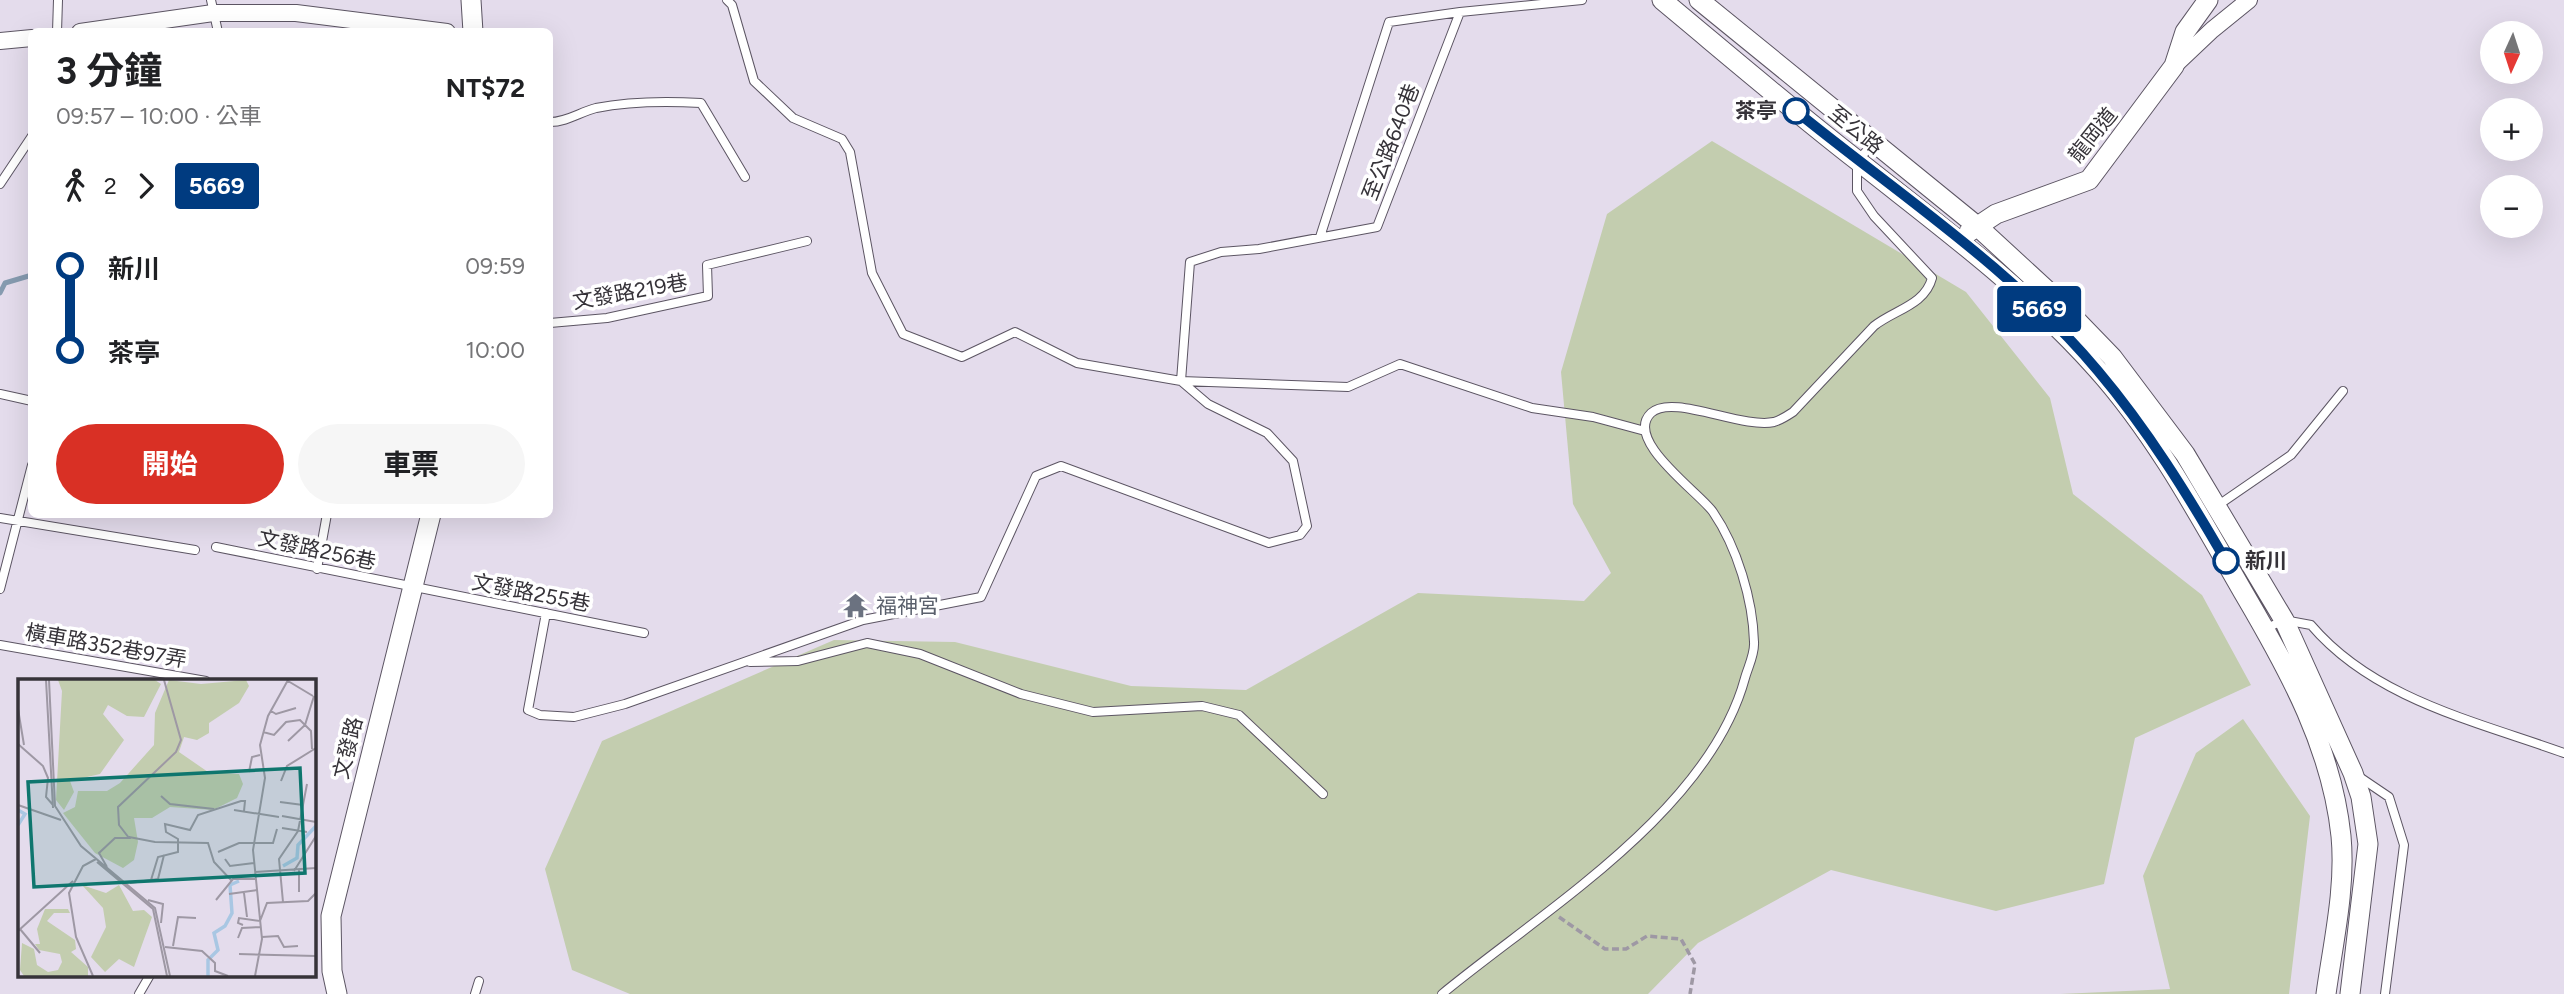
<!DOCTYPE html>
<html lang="zh-TW">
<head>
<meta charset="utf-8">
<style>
  body { margin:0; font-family:Figtree,"Noto Sans TC",sans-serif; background:#f6f6f6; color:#202124; height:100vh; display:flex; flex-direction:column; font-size:26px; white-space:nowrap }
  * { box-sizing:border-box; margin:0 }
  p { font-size:23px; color:#757577 }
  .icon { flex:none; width:38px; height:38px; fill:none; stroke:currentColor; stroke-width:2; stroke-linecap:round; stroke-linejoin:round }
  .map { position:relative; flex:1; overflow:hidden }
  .sheet { position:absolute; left:28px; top:28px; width:525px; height:490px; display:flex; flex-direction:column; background:#fff; border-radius:10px; box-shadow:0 7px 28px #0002 }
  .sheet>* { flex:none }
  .badge { padding:0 14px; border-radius:5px; font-size:24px; line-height:46px }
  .needle { width:46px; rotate:183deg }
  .fabs { position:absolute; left:2480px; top:21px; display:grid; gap:14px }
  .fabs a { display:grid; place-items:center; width:63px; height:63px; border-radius:50%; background:#fff; box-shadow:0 7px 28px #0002; font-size:35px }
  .map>.badge { position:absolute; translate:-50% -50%; box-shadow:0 0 0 4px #fff }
  .legs { display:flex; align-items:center; gap:10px; height:77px; padding:0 28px; font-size:23px }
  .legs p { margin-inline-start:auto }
  .headline { display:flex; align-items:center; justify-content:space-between; height:119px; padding:0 28px }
  h1 { font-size:38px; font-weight:700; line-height:52px }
  .cta { display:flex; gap:14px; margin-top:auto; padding:14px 28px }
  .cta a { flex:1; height:80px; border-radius:42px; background:#d93025; color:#fff; font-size:28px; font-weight:700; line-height:80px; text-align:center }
  .cta a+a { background:#f6f6f6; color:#202124 }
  ul { padding:0 28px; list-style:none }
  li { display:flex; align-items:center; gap:24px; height:84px; font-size:26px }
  li i { display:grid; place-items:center; width:10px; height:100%; margin:0 9px; background:currentColor }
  li i::after { content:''; width:18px; height:18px; margin:-9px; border:5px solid; border-radius:50%; background:#fff }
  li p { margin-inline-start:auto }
  li:first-child i { background:linear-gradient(#0000 50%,currentColor 0) }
  li:last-child i { background:linear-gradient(currentColor 50%,#0000 0) }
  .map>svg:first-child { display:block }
  .green { fill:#c3cdaf }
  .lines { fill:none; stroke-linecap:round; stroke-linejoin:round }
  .stream { stroke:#869bb0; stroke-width:5 }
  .service-casing { stroke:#5c5563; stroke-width:10 }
  .minor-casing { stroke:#5c5563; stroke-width:18 }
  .tertiary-casing { stroke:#5c5563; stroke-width:21 }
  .path { stroke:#9e98a4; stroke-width:3.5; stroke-dasharray:7 3.5; stroke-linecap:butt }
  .service { stroke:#fff; stroke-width:8 }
  .minor { stroke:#fff; stroke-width:16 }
  .tertiary { stroke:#fff; stroke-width:19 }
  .line-1-casing { stroke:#fff; stroke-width:16 }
  .line-1 { stroke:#003b80; stroke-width:10 }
  .stop-1-dot { fill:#fff; stroke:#003b80; stroke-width:3.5 }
  .labels { text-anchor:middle; stroke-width:7; stroke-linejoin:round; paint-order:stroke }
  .stop-label { font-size:21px; font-weight:bold; fill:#363339; stroke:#fff; text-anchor:end }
  .street-label { font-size:21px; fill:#363339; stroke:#fff }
  .worship-label { font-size:21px; fill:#5b616d; stroke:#fff; text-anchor:start }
  .inset-river { fill:none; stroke:#a9c7e3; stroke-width:3.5 }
  .inset-road { fill:none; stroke:#9e98a4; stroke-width:2 }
  .view { fill:#0f766e; fill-opacity:0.15; stroke:#0f766e; stroke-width:3.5 }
  .inset-edge { fill:none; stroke:#363339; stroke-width:3.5 }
</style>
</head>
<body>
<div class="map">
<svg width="2564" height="994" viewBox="0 0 2564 994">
  <rect width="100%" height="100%" fill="#e4dcec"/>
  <path class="green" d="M1712,141L1966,292L2050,398L2073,494L2202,595L2251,685L2135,738L2104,884L1996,911L1831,870L1698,943L1648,994H630L572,970L545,869L602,741L834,640L955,642L1131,686L1246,690L1418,593L1584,601L1611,573L1573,504L1561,372L1607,214Z
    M2243,719L2310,816L2289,994H2060L2170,989L2143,876L2196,753Z"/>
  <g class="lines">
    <path class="stream" d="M0,293L5,283L32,275"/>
    <defs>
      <path id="service" d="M211,0L218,32
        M727,0L732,5L754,81L793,118L842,139L850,152L872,273L903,334L962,357L1015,332L1077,363L1181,381L1348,387L1400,364L1532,408L1593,417L1645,431
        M57,32L58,0
        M550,122C567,122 580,112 596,108C631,101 666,101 701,103L745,177
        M0,184L32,136
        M1320,237L1389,22L1460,12
        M550,323L607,318L708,296L707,265L807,241
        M0,394L32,401
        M2217,506L2291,455L2343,391
        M0,518L195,550
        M216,547L644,633
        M317,569L327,514
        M0,589L32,465
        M546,613L528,710L540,715L574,717L625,704L863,620L981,597L1036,476L1061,466L1269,543L1300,535L1307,526L1293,461L1267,433L1208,404L1181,381L1190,262L1221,252L1259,249L1377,227L1460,12L1582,0
        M2265,629L2284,620L2311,625C2374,699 2475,721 2564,753
        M0,645L206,681
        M750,662L798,661L867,643L920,654L1021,694L1093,712L1202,706L1239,715L1323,794
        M2358,776L2389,797L2404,845L2385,994
        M139,994L150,975
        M475,994L479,981
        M1442,994C1544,910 1709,811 1745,678C1748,667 1755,654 1754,642C1753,600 1737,547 1713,512C1700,493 1623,440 1651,413C1672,393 1741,429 1774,422C1781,420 1787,416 1793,412L1874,326C1894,310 1925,305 1932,278L1874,216L1857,191V161L1875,142"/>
      <path id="minor" d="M80,32L213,13H296L447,32
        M0,41L32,38
        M2175,65L2212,30L2249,0"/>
      <path id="tertiary" d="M471,0L473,32
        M1662,0C1727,54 1791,109 1858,161C1941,227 2026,289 2097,369C2157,436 2201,519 2246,597C2290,672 2332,749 2341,836C2346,888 2333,943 2326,994
        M1699,0L1977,226L2052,295L2112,357L2185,454L2284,620L2353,773L2361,797L2368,844L2350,994
        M1969,232L1996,214L2089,180L2174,66L2185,32L2208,0
        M337,994L332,971L331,916L431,514"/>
    </defs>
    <use href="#service" class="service-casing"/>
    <use href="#minor" class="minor-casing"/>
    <use href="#tertiary" class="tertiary-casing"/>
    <path class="path" d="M1559,917L1605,949H1626L1647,936L1681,939L1695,964L1690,994"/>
    <use href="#service" class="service"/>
    <use href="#minor" class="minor"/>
    <use href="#tertiary" class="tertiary"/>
  </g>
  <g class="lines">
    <defs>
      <path id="line-1" d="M1796,111C1898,194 2013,269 2098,371C2147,429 2188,495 2226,561"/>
    </defs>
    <use href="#line-1" class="line-1-casing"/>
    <use href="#line-1" class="line-1"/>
  </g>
  <defs>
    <symbol id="temple-bare" viewBox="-9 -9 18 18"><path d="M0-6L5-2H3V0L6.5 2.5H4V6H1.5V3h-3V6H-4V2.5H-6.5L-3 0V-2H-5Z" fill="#6b7280" stroke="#fff" stroke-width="2.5" paint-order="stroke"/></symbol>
  </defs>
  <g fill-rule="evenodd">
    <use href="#temple-bare" x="838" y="588" width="35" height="35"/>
  </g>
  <g class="stop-1-dot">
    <circle cx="1796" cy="111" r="12"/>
    <circle cx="2226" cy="561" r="12"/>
  </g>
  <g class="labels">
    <g class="stop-label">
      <text x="1777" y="118">茶亭</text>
      <text x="2245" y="568" text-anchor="start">新川</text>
    </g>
    <g class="street-label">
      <text transform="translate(1856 130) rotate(39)" y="7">至公路</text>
      <text transform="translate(2093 135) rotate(-51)" y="7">龍岡道</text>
      <text transform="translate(1391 142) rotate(-69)" y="7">至公路640巷</text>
      <text transform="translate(630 292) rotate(-10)" y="7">文發路219巷</text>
      <text transform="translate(317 550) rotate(12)" y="7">文發路256巷</text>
      <text transform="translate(531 593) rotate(11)" y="7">文發路255巷</text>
      <text transform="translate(106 646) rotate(10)" y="7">橫車路352巷97弄</text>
      <text transform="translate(348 748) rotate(-76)" y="7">文發路</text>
    </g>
    <g class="worship-label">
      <text x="876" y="613">福神宮</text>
    </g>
  </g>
  <g transform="translate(18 679)">
    <rect width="298" height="298" fill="#e4dcec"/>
    <path d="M40,1H137L143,5L126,38L109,37L90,26L85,35L106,61L82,95L52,102L56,113L46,131L38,121L44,12ZM151,1L183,5L228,1L231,7L221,24L191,44V54L179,61L166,58L161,73L190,93L221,95L225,105L219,119L195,131L152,128L134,139H116L120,163L116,181L105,189L77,174L45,134L57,128L60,112H89L102,104L136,66L137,34ZM64,206L88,214L101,206L115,232L126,231L134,238L116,288L101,280L87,293L73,278L88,248L85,229ZM27,230H50L52,234H36L29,242L57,261L58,270L53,273L70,288V297H6L2,291L4,264L16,270L19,286L30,293L40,291L44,283L42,275L21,271L17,265H22L19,250Z" fill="#c3cdaf"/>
    <path class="inset-river" d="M0,131L7,135L0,146M265,187L279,179L280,166L298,147M190,297V281L200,271L196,254L207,247L214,234L212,206L221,202"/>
    <path class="inset-road" d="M28,1L35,129M31,1L37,127L63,167L137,229L152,297M270,2L295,17M0,30L6,66M253,32L258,35L278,29M245,53L256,56L268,43L282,41L293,52L294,70M270,62L287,46L296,17M0,65L25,87L30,99L28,118L35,126M231,93L234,78L242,76M263,102L269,87L298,69M143,117L152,125L196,130M262,123L285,126M0,126L43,141M216,131L261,138M264,137L298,143M264,149L289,153M111,158L137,163L190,164L196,183L213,201M200,173L221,164H255L259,150M207,180L212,187L236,184M79,183L135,230L149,297M89,188L81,174L97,159H111L101,146L100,128L158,73L163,61L146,1M281,191V213M276,192L298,157M237,193L298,189M133,201L140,200L146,176M112,204L133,201L140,178L160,173V160L148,153L147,145L172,151L180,136L223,122H227L226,132M226,214L229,238M211,215L239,211M130,221L145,225L143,244M198,221L215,200H238M265,223L261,180L280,152L289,105M225,246L220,244L221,239L242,242L249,224L290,222L298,214M2,250L22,274M0,252L55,202M244,258L260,257L266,268L280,267M220,259L224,249L243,248M155,267L160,238L178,239M147,268L184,272L197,284V292L210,297M221,275L298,277M75,297L58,258L51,214L65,187L78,180M237,297L244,260L235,171L247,99L242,66L250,37L270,1"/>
    <path class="view" d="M282,89L287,194L16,208L10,103Z"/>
    <rect width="298" height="298" class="inset-edge"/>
  </g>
</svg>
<div class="fabs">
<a><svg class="needle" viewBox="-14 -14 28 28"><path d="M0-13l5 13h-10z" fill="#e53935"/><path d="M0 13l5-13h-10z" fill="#757577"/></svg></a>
<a>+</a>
<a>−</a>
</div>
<b class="badge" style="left:2039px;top:309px;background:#003b80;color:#fff">5669</b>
<section class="sheet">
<div class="headline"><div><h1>3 分鐘</h1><p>09:57 – 10:00 · 公車</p></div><b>NT$72</b></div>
<div class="legs"><svg class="icon" aria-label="walk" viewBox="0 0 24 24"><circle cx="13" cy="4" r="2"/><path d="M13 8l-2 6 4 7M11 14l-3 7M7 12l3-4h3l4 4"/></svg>2<svg class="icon" aria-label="forward" viewBox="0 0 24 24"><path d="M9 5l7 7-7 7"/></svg><b class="badge" style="background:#003b80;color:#fff">5669</b></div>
<ul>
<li><i style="color:#003b80"></i><b>新川</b><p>09:59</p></li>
<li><i style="color:#003b80"></i><b>茶亭</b><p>10:00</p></li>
</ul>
<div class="cta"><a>開始</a><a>車票</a></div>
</section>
</div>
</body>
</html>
